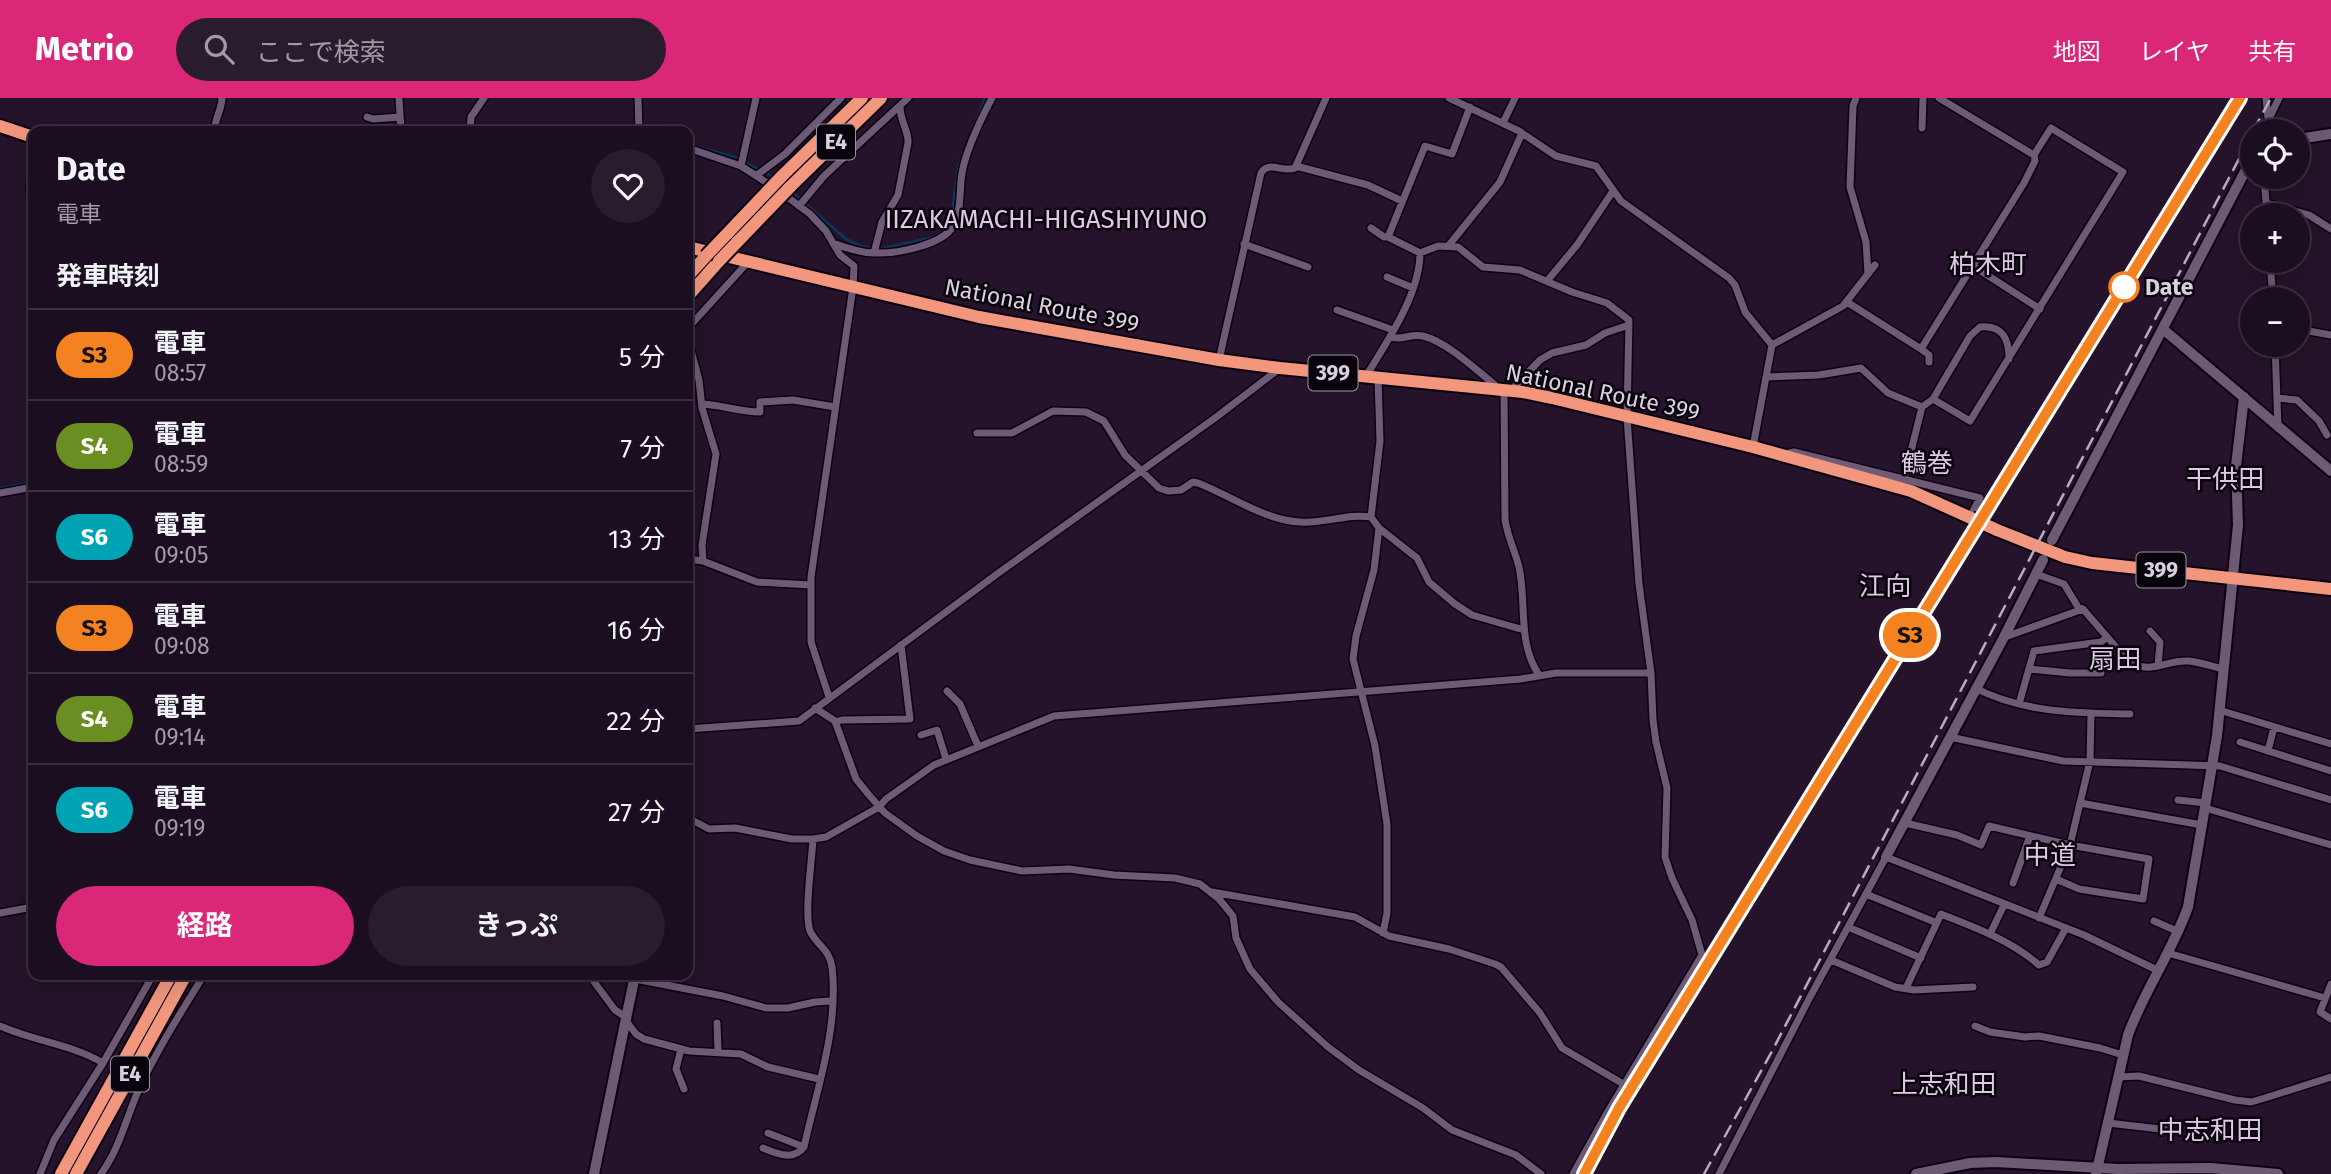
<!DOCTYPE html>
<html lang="ja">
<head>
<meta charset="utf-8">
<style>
  body { margin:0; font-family:"Fira Sans","Noto Sans JP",sans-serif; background:#281c2d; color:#f1f3f6; height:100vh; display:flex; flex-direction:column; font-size:26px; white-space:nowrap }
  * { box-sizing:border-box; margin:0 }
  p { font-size:23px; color:#a09ca5 }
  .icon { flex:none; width:38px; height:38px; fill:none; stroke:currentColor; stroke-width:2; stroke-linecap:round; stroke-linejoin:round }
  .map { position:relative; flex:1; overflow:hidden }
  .sheet { position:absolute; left:28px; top:28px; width:665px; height:854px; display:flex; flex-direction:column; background:#1b0e20; border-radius:14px; box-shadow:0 7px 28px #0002,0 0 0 2px #392e3e }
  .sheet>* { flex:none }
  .badge { padding:0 14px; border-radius:23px; font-size:24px; line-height:46px }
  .tools { position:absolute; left:2240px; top:21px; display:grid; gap:14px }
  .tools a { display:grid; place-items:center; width:70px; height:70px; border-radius:50%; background:#1b0e20; box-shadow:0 7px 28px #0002,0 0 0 2px #392e3e; font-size:35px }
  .map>.badge { position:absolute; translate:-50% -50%; box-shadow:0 0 0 4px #fff }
  h2 { padding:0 28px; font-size:26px; line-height:63px }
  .round { display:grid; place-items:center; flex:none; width:74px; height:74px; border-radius:37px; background:#281c2d }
  .head { display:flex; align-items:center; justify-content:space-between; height:119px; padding:0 28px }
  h1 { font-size:33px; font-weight:700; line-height:52px }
  .cta { display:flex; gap:14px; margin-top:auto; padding:14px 28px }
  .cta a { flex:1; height:80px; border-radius:42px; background:#db2777; color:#fff; font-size:28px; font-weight:700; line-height:80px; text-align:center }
  .cta a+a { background:#281c2d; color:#f1f3f6 }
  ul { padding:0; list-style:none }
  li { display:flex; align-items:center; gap:21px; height:91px; padding:0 28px; border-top:2px solid #392e3e }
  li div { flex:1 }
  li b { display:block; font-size:26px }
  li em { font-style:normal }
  li .badge { min-width:77px; font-weight:700; text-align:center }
  header { display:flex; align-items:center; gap:42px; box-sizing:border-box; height:98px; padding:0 35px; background:#db2777; color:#fff }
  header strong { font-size:33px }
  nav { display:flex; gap:38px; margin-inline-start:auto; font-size:24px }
  .search { width:490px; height:63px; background:#281c2d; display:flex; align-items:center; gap:18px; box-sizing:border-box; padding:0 24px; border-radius:38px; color:#a09ca5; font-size:26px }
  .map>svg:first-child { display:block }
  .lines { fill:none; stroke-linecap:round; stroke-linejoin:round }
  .stream { stroke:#0a365c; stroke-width:2.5 }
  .street-casing { stroke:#0c0112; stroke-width:10 }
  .secondary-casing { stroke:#0c0112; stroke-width:14 }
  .highway-casing { stroke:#0c0112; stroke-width:16 }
  .street { stroke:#6d5a75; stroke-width:7 }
  .secondary { stroke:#6d5a75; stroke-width:10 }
  .highway { stroke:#f2977e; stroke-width:12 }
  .rail { stroke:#b8acbd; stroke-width:2.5; stroke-dasharray:14 7; stroke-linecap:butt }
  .highway-bridge-casing { stroke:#0c0112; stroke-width:16; stroke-linecap:butt }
  .highway-bridge { stroke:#f2977e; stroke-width:12 }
  .line-casing { stroke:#fff; stroke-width:16 }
  .line { stroke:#f58220; stroke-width:10 }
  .stop-dot { fill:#fff; stroke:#f58220; stroke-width:3.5 }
  .labels { text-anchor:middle; stroke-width:5; stroke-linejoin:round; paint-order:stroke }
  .shield { fill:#09040c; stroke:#9c93a0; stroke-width:2 }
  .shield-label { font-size:21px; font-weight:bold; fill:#dbd0e0 }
  .stop-label { font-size:23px; font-weight:bold; fill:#dbd0e0; stroke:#09040c; text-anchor:start }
  .street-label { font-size:23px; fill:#dbd0e0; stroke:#09040c }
  .quarter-label { font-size:26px; fill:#dec8e7; stroke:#09040c }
</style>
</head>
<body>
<header>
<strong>Metrio</strong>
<div class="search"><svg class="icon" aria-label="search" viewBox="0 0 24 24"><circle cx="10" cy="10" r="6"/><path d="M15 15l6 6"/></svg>ここで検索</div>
<nav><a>地図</a><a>レイヤ</a><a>共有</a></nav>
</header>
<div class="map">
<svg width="2331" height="1076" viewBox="0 0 2331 1076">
  <rect width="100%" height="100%" fill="#24132a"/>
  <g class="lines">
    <path class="stream" d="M688,46L738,60L773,79
      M792,94L846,141L861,148L879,151L934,139L942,134L951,120L959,66L985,0
      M0,390L33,384"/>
    <defs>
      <path id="street" d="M399,0L401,33
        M638,0L639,33
        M1449,0L1519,33L1556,58L1596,68L1621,103L1729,180L1735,187L1745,214L1772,247
        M1856,0L1853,8L1850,89L1866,144L1868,176
        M2266,0L2268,20
        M367,19L373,21L400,19
        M1503,25L1515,0
        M1922,30L1923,0
        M215,33C214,21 222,12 222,0
        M470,33L471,19L484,0
        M2263,33L2279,0
        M688,50L741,68L772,88
        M33,51L30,92L33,110
        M741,68L756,0
        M1296,68L1368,87L1402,103
        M757,77L785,56L841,0
        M2264,79L2267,117
        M782,95L810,116L826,133L840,157L854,168L853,189L811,479V544L829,599
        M2266,105L2309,117L2331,131
        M799,108L824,78L908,0
        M1371,130L1384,139H1388
        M833,145C846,150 860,155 875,155C896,156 943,147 953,128C962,113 959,92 962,75C966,52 981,21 992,0
        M1244,146L1308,169
        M1449,147L1500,84L1522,35
        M874,155L882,124L898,97L908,45C909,33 900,23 900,9
        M1420,155L1438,148L1458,149L1483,169L1520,172L1572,194L1607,205L1629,222L1627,319L1639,486L1651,575L1653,622L1656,644L1667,690L1665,759L1672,780L1692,822L1702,857L1607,1015L1573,1076
        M2270,163L2273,201
        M1973,168L2040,211
        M1387,179L1413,190
        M1547,183L1577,147L1613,93
        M1847,204L1921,251L1929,257V264
        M1337,212L1393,232
        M688,230L748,164
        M2298,231L2331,237
        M1390,239C1402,243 1411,235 1423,238C1447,244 1475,271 1494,286L1497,290
        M688,242L699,282L702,310L716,356L702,447L703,463
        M2275,247L2278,330
        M1921,251L2024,85L2035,63L2034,57L1939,0
        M1219,262L1261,75C1269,62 1283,75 1295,70L1326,0
        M1366,278C1387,244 1420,196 1420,155L1388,139L1425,48L1452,56L1470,9
        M1766,279L1819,277L1861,270L1888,295L1922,309
        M1504,292L1505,422C1508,440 1515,453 1519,469C1527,506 1517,544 1539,577
        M1513,293L1515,288L1540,262L1552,255L1586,247L1605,235L1629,227
        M2277,300L2297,302L2319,323L2327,337
        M1933,301L1970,323L2123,74L2051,30L2034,57
        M702,306C722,307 740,314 760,314V304L793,302L835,309
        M977,335H1012L1053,313L1086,314L1104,323L1125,357L1159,390L1168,393L1181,392L1193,384L1198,385C1231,398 1264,422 1300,424C1325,426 1347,415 1371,419L1379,430L1417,460L1429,484L1455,506L1472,517L1524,532
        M1753,349L1772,247L1843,208L1875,167
        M1789,355L1794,354L1980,400L1970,419
        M1904,381L1922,309L1933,301L1970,238L1980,229C2002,227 2009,240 2009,261
        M0,395L33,389
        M1371,419L1380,343L1378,280
        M1379,430L1374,472L1356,538L1353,561L1375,648L1387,726V815L1383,835
        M688,461L703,463L757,484L811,487
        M2036,476L2064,486L2078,509L2083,511L2127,562C2150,578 2164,562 2188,563C2200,564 2211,568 2223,571
        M2150,533L2160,544L2158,568
        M2005,539L2083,511
        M2029,571L2070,575H2101
        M1975,590C2024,615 2077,615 2130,616
        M947,593L960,606L978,648
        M2019,606L2034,553L2101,544L2106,540
        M815,610L835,623L856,681L869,697L885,715L917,738L944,753L970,762L1022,773L1069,771L1114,777L1175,780L1200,786L1219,801L1233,818L1236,840L1250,871L1278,904L1328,949L1359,972L1423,1010L1452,1032L1516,1057L1541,1076
        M2219,612L2331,646
        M835,624L842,622L910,621L901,547
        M688,631L799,623L997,476L1215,320L1279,271
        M921,637L937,632L946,661
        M1950,639L2063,663L2220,668L2331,702
        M2240,644L2331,673
        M2268,653L2274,629
        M2178,702L2206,705
        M2080,705L2202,727
        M2205,710L2331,747
        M688,720L709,731L735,730L792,741H813L826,739L879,709L886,701L934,667L1054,618L1521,581L1556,575H1651
        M1905,725L1957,737L1981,747L1989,728L2070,747L2149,761L2143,801L2079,791L2056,781
        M2013,785L2030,738
        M1212,794L1355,819L1389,838L1449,851L1495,866L1501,869L1540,915L1562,950L1625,987
        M1866,796L1937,825
        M0,815L33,809
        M2039,820L2070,747L2090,663L2091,616
        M2154,823L2179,834
        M1848,829L1921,860
        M1990,836L2004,807
        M2168,855L2325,900
        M1831,862L1895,889L1914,892L1973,889
        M589,877L615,912L627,920
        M635,881L723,898L766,910H788L815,904L832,903
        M2331,886L2320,914L2331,921
        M1906,890L1941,816C1976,830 2010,842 2039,867L2047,864L2066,830
        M627,924L636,936L644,941L689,953L741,956L768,969L819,981
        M717,925L718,953
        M0,928C33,943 71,946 103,965
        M1975,928L1990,934L2025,939L2039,938L2100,950L2123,957
        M681,951L676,971L684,991
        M2118,979L2139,978L2235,1002L2251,1004L2265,1000L2331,979
        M2108,1025L2169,1032
        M768,1035L804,1049
        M763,1050C778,1056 793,1063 804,1049C817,990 839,930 832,869C829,850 817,848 810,833C804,816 812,761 813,741
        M40,1076L54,1042L103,965L153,877
        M101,1076C120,1050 126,1020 139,991C157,952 181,914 204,877
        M1719,1076L1810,899L1886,759L2084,837L2159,873"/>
      <path id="secondary" d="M2298,41L2331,36
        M2164,232L2331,373
        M2052,442L2252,60
        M1886,759L2004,539L2043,462
        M594,1076L635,877
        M1916,1076L1970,1065L1996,1064L2118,1071L2211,1070L2278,1076
        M2096,1076L2128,937C2144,893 2172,854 2188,809L2217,638L2238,427L2236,368L2244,299"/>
      <path id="highway" d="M0,28L33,39
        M782,78L862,0
        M791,88L881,0
        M688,149L979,219L1219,262L1280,270L1523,294L1552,300L1753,349L1911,393L1971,420
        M688,178L706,158
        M688,198L719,163
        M1997,432L2065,459L2092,465L2331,491
        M61,1076L171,877
        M76,1076L186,877"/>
    </defs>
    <use href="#street" class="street-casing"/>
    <use href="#secondary" class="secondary-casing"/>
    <use href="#highway" class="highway-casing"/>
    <use href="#street" class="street"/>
    <use href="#secondary" class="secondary"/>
    <use href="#highway" class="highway"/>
    <path class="rail" d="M2253,33L2271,0
      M1584,1076L1619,1010L2240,0
      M1704,1076L1771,955L2252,36"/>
    <defs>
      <path id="highway-bridge" d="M706,158L782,78
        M719,163L791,88
        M1971,420L1997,432"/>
    </defs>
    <use href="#highway-bridge" class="highway-bridge-casing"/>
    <use href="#highway-bridge" class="highway-bridge"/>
  </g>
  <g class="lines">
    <defs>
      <path id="line" d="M1584,1076L1619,1010L2240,0"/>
    </defs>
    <use href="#line" class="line-casing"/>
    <use href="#line" class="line"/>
  </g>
  <circle class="stop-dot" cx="2124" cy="189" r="14"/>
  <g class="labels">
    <g class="shield">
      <rect x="817" y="26.5" width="38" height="35" rx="5"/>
      <rect x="1308.5" y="257.5" width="49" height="35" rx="5"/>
      <rect x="2136.5" y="454.5" width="49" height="35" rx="5"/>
      <rect x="111" y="958.5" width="38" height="35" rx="5"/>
    </g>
    <g class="shield-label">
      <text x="836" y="51">E4</text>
      <text x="1333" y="282">399</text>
      <text x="2161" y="479">399</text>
      <text x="130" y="983">E4</text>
    </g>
    <g class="stop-label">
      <text x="2145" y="197">Date</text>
    </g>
    <g class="street-label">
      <text transform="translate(1042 207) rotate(11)" y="8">National Route 399</text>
      <text transform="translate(1603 294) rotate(12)" y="8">National Route 399</text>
    </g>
    <g class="quarter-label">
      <text x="1046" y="130">IIZAKAMACHI-HIGASHIYUNO</text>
      <text x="1988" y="175">柏木町</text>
      <text x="1927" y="374">鶴巻</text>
      <text x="2225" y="390">干供田</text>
      <text x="1885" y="497">江向</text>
      <text x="2115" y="570">扇田</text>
      <text x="2050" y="766">中道</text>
      <text x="1944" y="995">上志和田</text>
      <text x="2210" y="1041">中志和田</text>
    </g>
  </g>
</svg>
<div class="tools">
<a><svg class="icon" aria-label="locate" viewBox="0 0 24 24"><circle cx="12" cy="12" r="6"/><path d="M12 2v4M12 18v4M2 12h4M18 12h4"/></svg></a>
<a>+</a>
<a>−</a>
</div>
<b class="badge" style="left:1910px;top:537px;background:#f58220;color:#111">S3</b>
<section class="sheet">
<div class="head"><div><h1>Date</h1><p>電車</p></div><a class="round"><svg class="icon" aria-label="heart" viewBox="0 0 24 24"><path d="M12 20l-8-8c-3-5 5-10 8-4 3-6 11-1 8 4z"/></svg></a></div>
<h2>発車時刻</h2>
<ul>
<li><span class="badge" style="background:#f58220;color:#111">S3</span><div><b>電車</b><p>08:57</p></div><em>5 分</em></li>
<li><span class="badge" style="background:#6b8e23;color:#fff">S4</span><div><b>電車</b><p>08:59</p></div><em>7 分</em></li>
<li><span class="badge" style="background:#00a3b4;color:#fff">S6</span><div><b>電車</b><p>09:05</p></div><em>13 分</em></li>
<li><span class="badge" style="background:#f58220;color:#111">S3</span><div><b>電車</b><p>09:08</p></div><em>16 分</em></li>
<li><span class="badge" style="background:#6b8e23;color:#fff">S4</span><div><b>電車</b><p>09:14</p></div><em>22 分</em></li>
<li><span class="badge" style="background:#00a3b4;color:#fff">S6</span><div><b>電車</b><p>09:19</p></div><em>27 分</em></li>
</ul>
<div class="cta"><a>経路</a><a>きっぷ</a></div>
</section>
</div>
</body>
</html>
